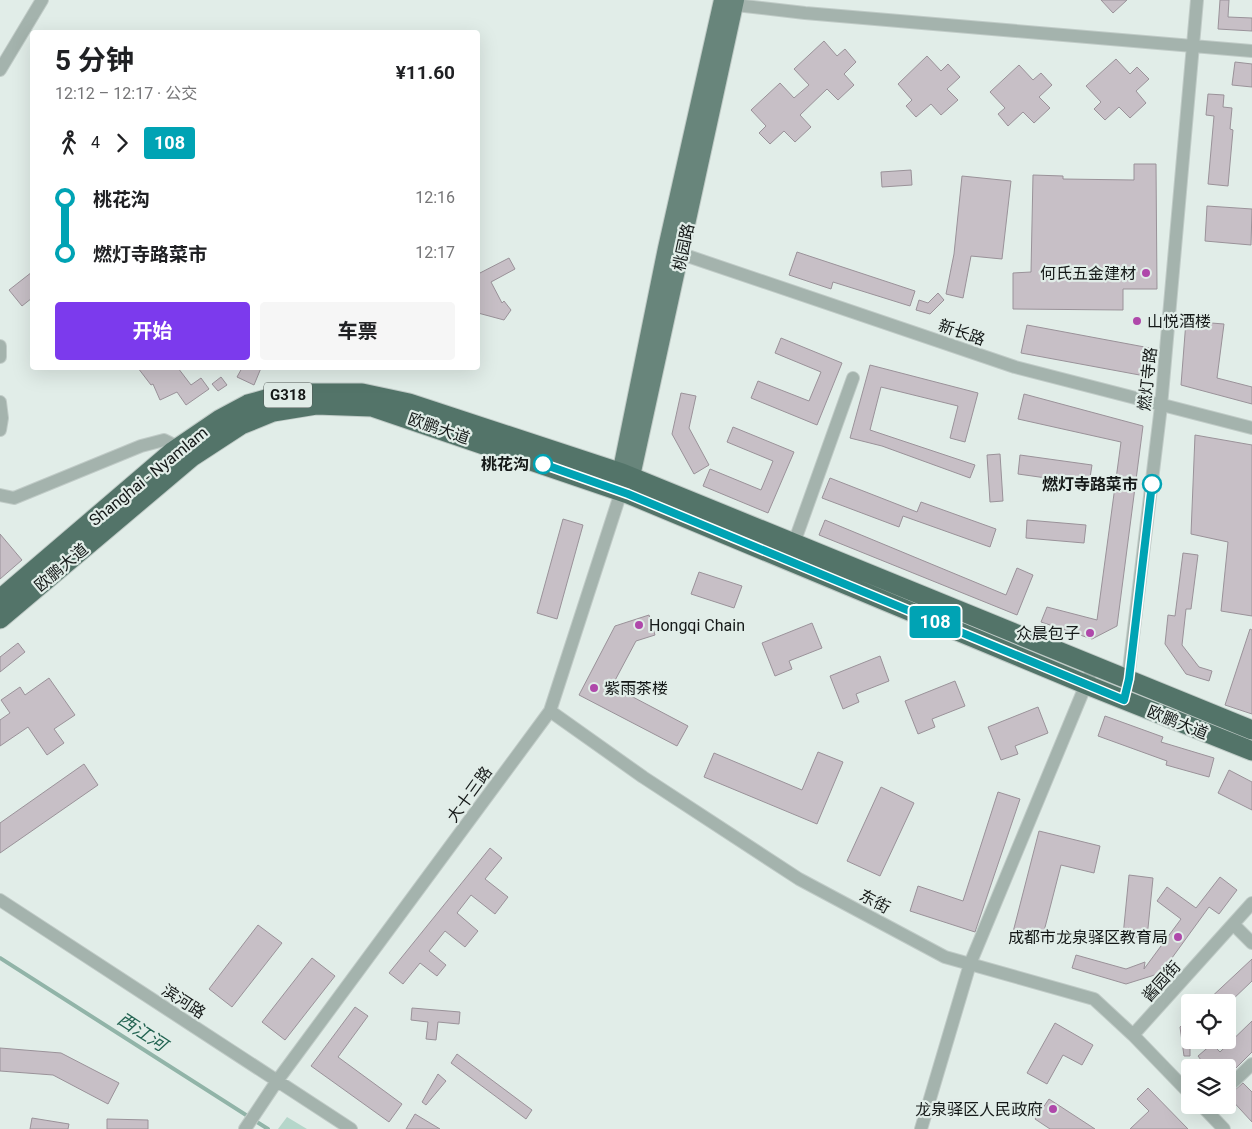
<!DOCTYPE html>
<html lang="zh">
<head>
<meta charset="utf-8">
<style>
  body { margin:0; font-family:Roboto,"Noto Sans SC",sans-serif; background:#f6f6f6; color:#202124; height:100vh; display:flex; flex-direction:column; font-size:19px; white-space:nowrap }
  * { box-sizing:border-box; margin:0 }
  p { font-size:16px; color:#757577 }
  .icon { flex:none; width:28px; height:28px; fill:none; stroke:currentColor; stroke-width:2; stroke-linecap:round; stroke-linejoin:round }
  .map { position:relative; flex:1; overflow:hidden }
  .details { position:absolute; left:30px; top:30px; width:450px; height:340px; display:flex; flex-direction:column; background:#fff; border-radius:5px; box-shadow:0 5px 20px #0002 }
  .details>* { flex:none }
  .badge { padding:0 10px; border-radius:4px; font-size:18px; line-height:32px }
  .buttons { position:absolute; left:1181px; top:994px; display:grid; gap:10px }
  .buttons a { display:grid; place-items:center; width:55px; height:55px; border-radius:5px; background:#fff; box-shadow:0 5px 20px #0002; font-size:25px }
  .map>.badge { position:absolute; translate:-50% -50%; box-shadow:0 0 0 2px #fff }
  .legs { display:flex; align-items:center; gap:8px; height:55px; padding:0 25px; font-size:16px }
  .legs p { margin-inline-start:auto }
  .overview { display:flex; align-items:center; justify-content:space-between; height:85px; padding:0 25px }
  h1 { font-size:28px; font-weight:700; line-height:38px }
  .cta { display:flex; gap:10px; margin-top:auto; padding:10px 25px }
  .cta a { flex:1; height:58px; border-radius:5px; background:#7c3aed; color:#fff; font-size:20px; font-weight:700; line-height:58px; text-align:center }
  .cta a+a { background:#f6f6f6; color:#202124 }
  ul { padding:0 25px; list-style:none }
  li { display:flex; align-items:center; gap:18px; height:55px; font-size:19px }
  li i { display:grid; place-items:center; width:8px; height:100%; margin:0 6px; background:currentColor }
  li i::after { content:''; width:12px; height:12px; margin:-6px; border:4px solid; border-radius:50%; background:#fff }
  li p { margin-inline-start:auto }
  li:first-child i { background:linear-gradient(#0000 50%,currentColor 0) }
  li:last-child i { background:linear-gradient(currentColor 50%,#0000 0) }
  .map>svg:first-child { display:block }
  .green { fill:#b5d6ca }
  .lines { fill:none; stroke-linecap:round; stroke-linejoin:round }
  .stream { stroke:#91b4a8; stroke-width:4 }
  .building { fill:#c7bfc6; stroke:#9a9299 }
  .minor-casing { stroke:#c0cbc7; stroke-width:14 }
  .major-casing { stroke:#c0cbc7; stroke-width:18 }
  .highway-casing { stroke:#c0cbc7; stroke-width:21 }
  .minor { stroke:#a4b3ad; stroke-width:12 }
  .major { stroke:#68857b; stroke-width:16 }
  .highway { stroke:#537469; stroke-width:19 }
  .line-1-casing { stroke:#fff; stroke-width:11 }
  .line-1 { stroke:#00a3b4; stroke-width:8 }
  .poi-dot { fill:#af48aa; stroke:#e1ede8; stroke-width:2 }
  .stop-1-dot { fill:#fff; stroke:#00a3b4; stroke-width:2.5 }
  .labels { text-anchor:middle; stroke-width:4.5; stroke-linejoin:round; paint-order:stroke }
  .shield { fill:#e1ede8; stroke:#525956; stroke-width:1 }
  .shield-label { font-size:15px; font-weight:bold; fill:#151918 }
  .street-label { font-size:16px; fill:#151918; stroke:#e1ede8 }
  .poi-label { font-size:16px; fill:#151918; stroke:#e1ede8; text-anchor:end }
  .stop-label { font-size:16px; font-weight:bold; fill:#151918; stroke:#e1ede8; text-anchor:end }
  .water-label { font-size:18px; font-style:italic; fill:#236452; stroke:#e1ede8 }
</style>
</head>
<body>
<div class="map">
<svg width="1252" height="1129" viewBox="0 0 1252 1129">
  <rect width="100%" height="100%" fill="#e1ede8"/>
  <path class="green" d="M287,1117L307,1129H278Z"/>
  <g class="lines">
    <path class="stream" d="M0,958L268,1129"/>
  </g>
  <path class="building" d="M1101,0H1127L1113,13Z
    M1220,0H1229L1228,17L1252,18V31L1218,29Z
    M824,41L837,56L845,49L856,62L844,74L854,85L838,100L827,89L800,115L811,127L795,142L784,131L770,144L759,133L766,126L751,110L780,83L794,98L809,85L794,69Z
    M927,56L941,71L948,64L960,77L947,89L958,100L941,115L931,104L916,117L906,106L912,100L898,84Z
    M1116,59L1130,74L1137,67L1149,79L1136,91L1146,103L1130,118L1119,107L1105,120L1094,109L1101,102L1086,86Z
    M1235,62L1252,64V87L1232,85Z
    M1019,65L1033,80L1041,73L1052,85L1039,97L1050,108L1034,123L1023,112L1008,126L998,114L1005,108L990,92Z
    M1208,94L1224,95L1223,107L1232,108L1230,129L1233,130L1228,186L1208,184L1214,116L1206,115Z
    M1134,164H1156L1157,289H1123V310L1013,309V273L1031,272L1033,175L1063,176V179L1134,180Z
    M911,170L912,185L882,187L881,172Z
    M962,176L1011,181L1002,259L971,256L963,298L946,294L954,254Z
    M1207,206L1252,209L1251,245L1205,241Z
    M797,252L915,291L910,306L833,282L831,289L789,275Z
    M509,258L515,269L491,282L502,303L504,301L511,310L504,320L478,313V274Z
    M32,272V298L22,306L9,290Z
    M938,293L944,300L930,314L916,310L919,300L928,303Z
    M1186,321L1224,324L1217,378L1252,387V404L1181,385Z
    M1027,325L1150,348L1145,376L1021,353Z
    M781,338L842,363L817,425L751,398L758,381L809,401L821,372L775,353Z
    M870,365L978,393L965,442L950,438L958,406L881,387L870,430L975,465L970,478L882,446L850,438Z
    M138,368H178L191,385L201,378L209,389L186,405L177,392L160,400L153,384L151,385Z
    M242,368H261L254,385L237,377Z
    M221,377L227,385L218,391L212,384Z
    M681,393L696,396L689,428L709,465L694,474L672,434Z
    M1024,394L1143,426L1117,626L1092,639L1041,622L1047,607L1097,620L1121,442L1018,419Z
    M733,427L794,452L768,513L703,486L710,469L761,490L773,461L727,442Z
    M1195,435L1252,445V616L1221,611L1228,542L1191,534Z
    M1000,454L1003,501L990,502L987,455Z
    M1020,455L1092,465L1089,484L1018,474Z
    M830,478L917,512L921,502L996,529L990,547L903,516L899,527L822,498Z
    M563,519L583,525L557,619L537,613Z
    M825,520L1006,595L1017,568L1033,575L1017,615L819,535Z
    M1027,520L1086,525L1084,543L1026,538Z
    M0,534L22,560L0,579Z
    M1183,553L1198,555L1191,609H1186L1182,645L1199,667L1212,671L1209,681L1186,674L1165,644L1168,615L1175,616Z
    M699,572L742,586L734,608L691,594Z
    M649,615L655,635L636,641L612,686L688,726L677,746L579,695L615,626Z
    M812,623L822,648L789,661L792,669L775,676L762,643Z
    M1250,629L1252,630V714L1225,705Z
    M18,643L25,652L0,672V657Z
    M880,656L889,681L856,694L859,702L843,709L830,676Z
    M49,678L75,715L54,729L64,743L47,755L28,727L0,746V720L10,713L1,700L20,687L25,695Z
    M955,681L965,706L932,719L935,727L918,734L905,701Z
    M1038,707L1048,733L1015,746L1018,754L1001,760L988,727Z
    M1105,716L1163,737L1161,742L1214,758L1209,777L1166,765L1167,761L1098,736Z
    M818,752L843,762L817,824L704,777L714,753L802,790Z
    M84,764L98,785L0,853V823Z
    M1229,770L1252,782V810L1218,793Z
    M881,787L914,803L880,876L847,861Z
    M998,792L1020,799L975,932L910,911L918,886L963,901Z
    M1039,831L1100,846L1094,873L1061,865L1042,939L1013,932Z
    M490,848L502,858L485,879L508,897L495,914L471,895L457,913L478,931L465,947L445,931L429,951L446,965L437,976L420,963L403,984L389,973Z
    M1129,875L1153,878L1147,938L1123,936Z
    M1220,877L1237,890L1219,914L1209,907L1161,973L1126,984L1072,968L1076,955L1126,969L1145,962L1144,969L1181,919L1157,901L1167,887L1196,908Z
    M258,925L282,943L232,1007L209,989Z
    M312,958L335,976L285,1040L262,1022Z
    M1252,959V981L1230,1002H1206Z
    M355,1007L368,1016L338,1057L402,1104L389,1122L311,1066Z
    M412,1008L460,1012L459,1024L438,1022L436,1040L426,1039L428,1022L411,1020Z
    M1190,1018V1056H1184L1180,1027Z
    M1252,1021V1052L1228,1076V1068H1207L1198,1056L1212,1044L1220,1052Z
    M1055,1023L1093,1045L1082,1065L1063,1055L1047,1084L1027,1073Z
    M0,1048L61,1053L119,1083L108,1104L53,1075L0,1071Z
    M457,1054L532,1110L526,1119L451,1063Z
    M438,1074L446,1081L426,1105L422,1102Z
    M1243,1083L1252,1092V1122L1228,1096Z
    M1148,1088L1188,1129H1130L1149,1111L1137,1099Z
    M1049,1099L1095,1129H1050L1035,1119Z
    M415,1114L440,1129H406Z
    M32,1118L69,1124L68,1129H30Z
    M107,1119L148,1120V1129H107Z"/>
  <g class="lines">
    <defs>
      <path id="minor" d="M727,4L805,13L1252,51
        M0,70L42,0
        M673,251L1015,367L1252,428
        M0,346V357
        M0,402L2,418L0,430
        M0,495L14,498L141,446L164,440L178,447
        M794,543L853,378
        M1127,686L1161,406L1197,0
        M550,711L643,777L799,879L945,957L1094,999L1133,1035L1190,1094
        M0,900L351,1129
        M1233,924L1252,943
        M1133,1035L1252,903
        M1228,1087L1252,1064
        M1201,1105L1224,1129
        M245,1129L277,1081L550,711L621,492
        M921,1129L970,964L1094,665"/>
      <path id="major" d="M618,484L666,248L722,0
        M629,490L736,0"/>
      <path id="highway" d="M0,599L173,451L220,419L248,404L273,397L304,393H362L409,403L622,473L1252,730
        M0,619L192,457L241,425L273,412L316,405L372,407L628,494L1087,685L1252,751"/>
    </defs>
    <use href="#minor" class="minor-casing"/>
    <use href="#major" class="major-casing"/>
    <use href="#highway" class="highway-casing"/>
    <use href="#minor" class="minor"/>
    <use href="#major" class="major"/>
    <use href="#highway" class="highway"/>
  </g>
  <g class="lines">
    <defs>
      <path id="line-1" d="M543,464L628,494L1124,700L1129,679L1152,484"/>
    </defs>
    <use href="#line-1" class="line-1-casing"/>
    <use href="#line-1" class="line-1"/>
  </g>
  <g class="poi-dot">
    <circle cx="1146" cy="273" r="5"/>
    <circle cx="1137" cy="321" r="5"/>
    <circle cx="639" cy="625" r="5"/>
    <circle cx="1090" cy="633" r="5"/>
    <circle cx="594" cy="688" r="5"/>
    <circle cx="1178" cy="937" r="5"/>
    <circle cx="1053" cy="1109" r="5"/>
  </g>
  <g class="stop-1-dot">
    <circle cx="543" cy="464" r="9"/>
    <circle cx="1152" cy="484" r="9"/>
  </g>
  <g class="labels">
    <rect class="shield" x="264" y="382.5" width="48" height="25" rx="4"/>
    <g class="shield-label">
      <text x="288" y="400">G318</text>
    </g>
    <g class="street-label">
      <text transform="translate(683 247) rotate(-78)" y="6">桃园路</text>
      <text transform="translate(962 332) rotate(19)" y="6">新长路</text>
      <text transform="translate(1147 379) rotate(-84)" y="6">燃灯寺路</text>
      <text transform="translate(439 428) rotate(19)" y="6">欧鹏大道</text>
      <text transform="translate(148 476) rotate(-39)" y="6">Shanghai - Nyamlam</text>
      <text transform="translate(61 567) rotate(-40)" y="6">欧鹏大道</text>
      <text transform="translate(1178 722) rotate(22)" y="6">欧鹏大道</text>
      <text transform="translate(469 794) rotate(-54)" y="6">大十三路</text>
      <text transform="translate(875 901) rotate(28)" y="6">东街</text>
      <text transform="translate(1161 981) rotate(-48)" y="6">酱园街</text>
      <text transform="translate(184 1001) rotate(33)" y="6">滨河路</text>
    </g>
    <g class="poi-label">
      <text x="1136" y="279">何氏五金建材</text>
      <text x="1147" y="327" text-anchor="start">山悦酒楼</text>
      <text x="649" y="631" text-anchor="start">Hongqi Chain</text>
      <text x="1080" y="639">众晨包子</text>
      <text x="604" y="694" text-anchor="start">紫雨茶楼</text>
      <text x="1168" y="943">成都市龙泉驿区教育局</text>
      <text x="1043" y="1115">龙泉驿区人民政府</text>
    </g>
    <g class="stop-label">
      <text x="529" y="470">桃花沟</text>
      <text x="1138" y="490">燃灯寺路菜市</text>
    </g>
    <g class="water-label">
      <text transform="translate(142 1032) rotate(33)" y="6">西江河</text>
    </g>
  </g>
</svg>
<div class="buttons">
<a><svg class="icon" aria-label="locate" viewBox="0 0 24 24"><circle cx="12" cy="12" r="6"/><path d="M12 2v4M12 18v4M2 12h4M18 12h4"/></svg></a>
<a><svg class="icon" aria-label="layers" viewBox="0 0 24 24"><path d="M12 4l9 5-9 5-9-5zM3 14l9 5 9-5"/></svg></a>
</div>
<b class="badge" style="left:935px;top:622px;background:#00a3b4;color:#fff">108</b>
<section class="details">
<div class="overview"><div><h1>5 分钟</h1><p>12:12 – 12:17 · 公交</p></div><b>¥11.60</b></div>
<div class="legs"><svg class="icon" aria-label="walk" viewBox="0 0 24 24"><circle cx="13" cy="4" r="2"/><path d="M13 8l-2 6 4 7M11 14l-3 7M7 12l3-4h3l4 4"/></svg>4<svg class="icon" aria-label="forward" viewBox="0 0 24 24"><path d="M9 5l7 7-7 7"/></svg><b class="badge" style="background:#00a3b4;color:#fff">108</b></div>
<ul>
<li><i style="color:#00a3b4"></i><b>桃花沟</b><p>12:16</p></li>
<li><i style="color:#00a3b4"></i><b>燃灯寺路菜市</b><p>12:17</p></li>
</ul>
<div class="cta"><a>开始</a><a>车票</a></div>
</section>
</div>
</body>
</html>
